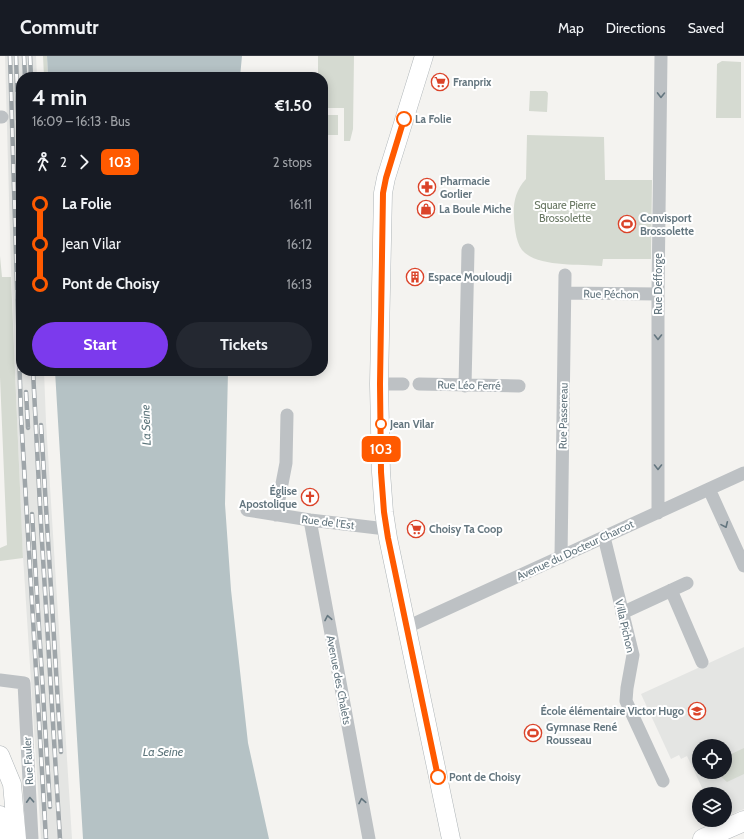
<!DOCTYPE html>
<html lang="en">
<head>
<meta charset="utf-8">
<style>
  body { margin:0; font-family:Cabin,sans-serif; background:#242831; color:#f1f3f6; height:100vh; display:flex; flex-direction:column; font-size:15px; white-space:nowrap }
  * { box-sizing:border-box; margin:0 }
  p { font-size:13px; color:#9ea1a6 }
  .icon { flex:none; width:22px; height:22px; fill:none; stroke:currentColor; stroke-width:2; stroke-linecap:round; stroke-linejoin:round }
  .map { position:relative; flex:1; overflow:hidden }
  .sheet { position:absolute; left:16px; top:16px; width:312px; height:304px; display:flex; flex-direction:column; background:#171b24; border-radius:16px; box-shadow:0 2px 10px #0003 }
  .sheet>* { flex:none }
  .badge { padding:0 8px; border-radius:6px; font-size:14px; line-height:26px }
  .tools { position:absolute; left:692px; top:683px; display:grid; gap:8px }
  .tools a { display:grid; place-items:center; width:40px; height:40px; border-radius:50%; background:#171b24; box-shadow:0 2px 10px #0003; font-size:20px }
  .map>.badge { position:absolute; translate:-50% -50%; box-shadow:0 0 0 2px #fff }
  .legs { display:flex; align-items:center; gap:6px; height:44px; padding:0 16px; font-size:13px }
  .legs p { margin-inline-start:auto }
  .summary { display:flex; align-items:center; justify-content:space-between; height:68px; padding:0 16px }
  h1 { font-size:22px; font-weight:700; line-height:30px }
  .primary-button { display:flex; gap:8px; margin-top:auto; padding:8px 16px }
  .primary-button a { flex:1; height:46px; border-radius:24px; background:#7c3aed; color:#fff; font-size:16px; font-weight:700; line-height:46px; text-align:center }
  .primary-button a+a { background:#242831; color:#f1f3f6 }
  ul { padding:0 16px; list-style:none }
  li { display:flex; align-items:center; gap:14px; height:40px; font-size:15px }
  li i { display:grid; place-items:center; width:6px; height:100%; margin:0 5px; background:currentColor }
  li i::after { content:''; width:10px; height:10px; margin:-5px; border:3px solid; border-radius:50%; background:#171b24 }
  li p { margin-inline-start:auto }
  li:first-child i { background:linear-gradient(#0000 50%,currentColor 0) }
  li:last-child i { background:linear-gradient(currentColor 50%,#0000 0) }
  header { display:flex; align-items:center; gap:24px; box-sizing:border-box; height:56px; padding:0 20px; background:#171b24; border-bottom:1px solid #363941 }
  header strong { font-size:19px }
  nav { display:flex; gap:22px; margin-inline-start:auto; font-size:14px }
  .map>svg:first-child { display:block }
  .built { fill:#e4e5e3; fill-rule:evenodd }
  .green { fill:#d5dad1 }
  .water { fill:#b5c2c5 }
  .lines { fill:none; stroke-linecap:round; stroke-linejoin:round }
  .secondary-casing { stroke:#afb5b8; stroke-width:19 }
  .primary-casing { stroke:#b0b5b8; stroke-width:21 }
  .minor { stroke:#bdc1c4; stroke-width:13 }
  .secondary { stroke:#fff; stroke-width:18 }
  .primary { stroke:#fff; stroke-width:20 }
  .rail-casing { stroke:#9ea5a9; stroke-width:4.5 }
  .rail { stroke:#fff; stroke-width:3; stroke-dasharray:9; stroke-linecap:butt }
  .oneway { stroke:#64767f }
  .line-1-casing { stroke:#fff; stroke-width:9 }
  .line-1 { stroke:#ff5a00; stroke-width:6 }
  .stop-1-dot { fill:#fff; stroke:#ff5a00; stroke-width:2 }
  .labels { text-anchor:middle; stroke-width:4; stroke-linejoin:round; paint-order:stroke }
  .poi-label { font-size:11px; font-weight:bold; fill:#64767f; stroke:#fff; text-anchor:start }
  .stop-label { font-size:11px; font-weight:bold; fill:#64767f; stroke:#fff; text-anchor:start }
  .park-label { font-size:11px; fill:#687762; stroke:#fff }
  .street-label { font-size:11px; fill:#64767f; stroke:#fff }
  .water-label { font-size:12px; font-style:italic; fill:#5f777d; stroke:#fff }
</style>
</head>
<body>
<header>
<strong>Commutr</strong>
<nav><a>Map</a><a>Directions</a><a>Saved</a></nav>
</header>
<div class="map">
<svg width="744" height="783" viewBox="0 0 744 783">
  <rect width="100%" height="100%" fill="#f4f3f0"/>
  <path class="built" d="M5,0H36L37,21H21V315H44L46,366L72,783H41L22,484L11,213Z
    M744,591V753L725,761V738H705L687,700L681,703L679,699L671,703L641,638ZM699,690H725V716H699Z"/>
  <path class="green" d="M43,0H47L48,21H44Z
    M318,0H354L353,73L350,85H344V52H323V21H318Z
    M722,5L741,6V62H716L717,8Z
    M530,35H546L548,37L547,56L529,55Z
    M323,59H338V79H323Z
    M527,79L604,81L605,124H652L651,203H603L602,210C580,208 542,211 525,197C516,190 515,173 514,163C513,147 515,135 526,123Z
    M0,200L2,221H11L23,502L0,505V492L7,489L0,321Z
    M744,692V718L727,726L716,716H725V701Z"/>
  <path class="water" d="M47,0H242L240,21H48Z
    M55,315H228L225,448L231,534L248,687L269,783H83Z"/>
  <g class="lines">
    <defs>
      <path id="secondary" d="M424,0L386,122L383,137L379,328L381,416L384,456L388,482L451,783
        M0,699L12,728L17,783
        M0,759L2,783"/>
      <path id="primary" d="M703,783L744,765"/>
    </defs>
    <use href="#secondary" class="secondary-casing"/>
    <use href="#primary" class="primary-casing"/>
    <path class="minor" d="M0,61H2
      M565,237L658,238
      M379,328H403
      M419,328L519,330
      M465,330L468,194
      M709,433L744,510
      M247,454L310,464L386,473
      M658,457V238L661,0
      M276,459L286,407L287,359
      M310,464L369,783
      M604,481L633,599L627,632L626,645L663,725
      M561,501L565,219
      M671,534L702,606
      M622,557L687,527
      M407,571L744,417
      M0,624L24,627L32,783"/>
    <use href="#secondary" class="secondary"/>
    <use href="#primary" class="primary"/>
    <defs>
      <path id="rail" d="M10,0L21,360L46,783
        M16,0L18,64
        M24,0L25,21
        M30,0L31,21
        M33,315L41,469L60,783
        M26,336L28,372
        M41,369L61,696
        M32,458L50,751"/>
    </defs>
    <use href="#rail" class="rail-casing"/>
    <use href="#rail" class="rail"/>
  </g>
  <defs><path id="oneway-chevron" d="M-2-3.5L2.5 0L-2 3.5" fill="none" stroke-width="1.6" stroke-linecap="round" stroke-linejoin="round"/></defs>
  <g class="oneway">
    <use href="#oneway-chevron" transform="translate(661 39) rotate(91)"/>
    <use href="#oneway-chevron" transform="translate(658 281) rotate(90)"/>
    <use href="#oneway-chevron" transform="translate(658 411) rotate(90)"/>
    <use href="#oneway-chevron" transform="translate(725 469) rotate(66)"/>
    <use href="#oneway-chevron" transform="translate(328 562) rotate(-101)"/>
    <use href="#oneway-chevron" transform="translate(30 744) rotate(-93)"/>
    <use href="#oneway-chevron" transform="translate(362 745) rotate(-101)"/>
  </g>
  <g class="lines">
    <defs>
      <path id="line-1" d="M404,63L386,122L383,137L380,328L381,416L384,456L388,482L438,721"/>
    </defs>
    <use href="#line-1" class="line-1-casing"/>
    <use href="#line-1" class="line-1"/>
  </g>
  <defs>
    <symbol id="supermarket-ring" viewBox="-11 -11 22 22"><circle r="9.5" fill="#fff" stroke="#db4329" stroke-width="1.5"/><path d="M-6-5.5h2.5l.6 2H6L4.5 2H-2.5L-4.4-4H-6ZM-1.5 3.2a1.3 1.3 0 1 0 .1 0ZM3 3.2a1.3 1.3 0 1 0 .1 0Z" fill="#db4329"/></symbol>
    <symbol id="pharmacy-ring" viewBox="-11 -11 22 22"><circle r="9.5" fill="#fff" stroke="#db4329" stroke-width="1.5"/><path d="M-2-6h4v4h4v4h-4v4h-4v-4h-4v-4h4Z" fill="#db4329"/></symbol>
    <symbol id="shop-ring" viewBox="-11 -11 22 22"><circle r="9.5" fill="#fff" stroke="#db4329" stroke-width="1.5"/><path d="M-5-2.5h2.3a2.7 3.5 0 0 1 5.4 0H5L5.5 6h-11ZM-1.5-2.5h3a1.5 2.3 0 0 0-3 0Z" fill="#db4329"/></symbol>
    <symbol id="stadium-ring" viewBox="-11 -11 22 22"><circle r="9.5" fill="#fff" stroke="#db4329" stroke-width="1.5"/><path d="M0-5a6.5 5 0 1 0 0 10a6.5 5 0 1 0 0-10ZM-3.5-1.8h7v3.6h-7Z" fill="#db4329"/></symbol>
    <symbol id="building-ring" viewBox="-11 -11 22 22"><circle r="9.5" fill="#fff" stroke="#db4329" stroke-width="1.5"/><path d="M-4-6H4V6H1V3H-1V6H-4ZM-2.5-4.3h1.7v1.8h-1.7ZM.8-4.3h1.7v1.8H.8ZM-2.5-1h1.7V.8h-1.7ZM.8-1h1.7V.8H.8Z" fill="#db4329"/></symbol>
    <symbol id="church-ring" viewBox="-11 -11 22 22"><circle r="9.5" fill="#fff" stroke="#db4329" stroke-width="1.5"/><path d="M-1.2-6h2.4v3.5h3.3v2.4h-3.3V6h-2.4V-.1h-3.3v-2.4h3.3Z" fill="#db4329"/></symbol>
    <symbol id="school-ring" viewBox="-11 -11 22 22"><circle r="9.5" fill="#fff" stroke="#db4329" stroke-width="1.5"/><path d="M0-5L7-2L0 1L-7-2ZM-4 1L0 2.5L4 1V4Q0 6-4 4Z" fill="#db4329"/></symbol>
  </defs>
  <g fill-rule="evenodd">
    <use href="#supermarket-ring" x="430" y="16" width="20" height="20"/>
    <use href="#pharmacy-ring" x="417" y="121" width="20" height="20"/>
    <use href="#shop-ring" x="416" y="143" width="20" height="20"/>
    <use href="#stadium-ring" x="617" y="158" width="20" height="20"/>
    <use href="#building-ring" x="405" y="211" width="20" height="20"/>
    <use href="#church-ring" x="300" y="431" width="20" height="20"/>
    <use href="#supermarket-ring" x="406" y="463" width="20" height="20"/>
    <use href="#school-ring" x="687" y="645" width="20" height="20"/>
    <use href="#stadium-ring" x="523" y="667" width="20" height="20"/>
  </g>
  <g class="stop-1-dot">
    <circle cx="404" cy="63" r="7"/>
    <circle cx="381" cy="368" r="5"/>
    <circle cx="438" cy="721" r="7"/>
  </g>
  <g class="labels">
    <g class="poi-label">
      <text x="453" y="30">Franprix</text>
      <text x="440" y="129">Pharmacie<tspan x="440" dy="13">Gorlier</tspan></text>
      <text x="439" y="157">La Boule Miche</text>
      <text x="640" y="166">Convisport<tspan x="640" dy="13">Brossolette</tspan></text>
      <text x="428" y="225">Espace Mouloudji</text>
      <text x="297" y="439" text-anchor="end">Église<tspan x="297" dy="13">Apostolique</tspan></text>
      <text x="429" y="477">Choisy Ta Coop</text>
      <text x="684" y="659" text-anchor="end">École élémentaire Victor Hugo</text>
      <text x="546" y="675">Gymnase René<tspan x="546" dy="13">Rousseau</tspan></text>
    </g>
    <g class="stop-label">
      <text x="415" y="67">La Folie</text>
      <text x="390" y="372">Jean Vilar</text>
      <text x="449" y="725">Pont de Choisy</text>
    </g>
    <g class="park-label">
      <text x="565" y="153">Square Pierre<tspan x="565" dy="13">Brossolette</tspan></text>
    </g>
    <g class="street-label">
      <text transform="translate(658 228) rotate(-90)" y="4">Rue Defforge</text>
      <text transform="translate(611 238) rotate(1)" y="4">Rue Péchon</text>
      <text transform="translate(469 329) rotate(1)" y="4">Rue Léo Ferré</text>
      <text transform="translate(563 360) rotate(-89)" y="4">Rue Passereau</text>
      <text transform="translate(328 466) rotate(7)" y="4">Rue de l'Est</text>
      <text transform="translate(575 494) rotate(-25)" y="4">Avenue du Docteur Charcot</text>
      <text transform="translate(625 570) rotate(77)" y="4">Villa Pichon</text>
      <text transform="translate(339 624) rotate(79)" y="4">Avenue des Chalets</text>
      <text transform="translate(28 705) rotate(-93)" y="4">Rue Fauler</text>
    </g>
    <g class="water-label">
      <text transform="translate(146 369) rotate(-92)" y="4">La Seine</text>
      <text x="163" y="700">La Seine</text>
    </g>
  </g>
</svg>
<div class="tools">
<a><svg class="icon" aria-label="locate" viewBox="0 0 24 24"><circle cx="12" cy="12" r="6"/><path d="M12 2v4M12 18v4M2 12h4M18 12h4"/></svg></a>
<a><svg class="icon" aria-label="layers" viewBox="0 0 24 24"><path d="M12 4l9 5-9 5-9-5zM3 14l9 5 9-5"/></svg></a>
</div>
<b class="badge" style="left:381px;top:393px;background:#ff5a00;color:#fff">103</b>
<section class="sheet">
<div class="summary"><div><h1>4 min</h1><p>16:09 – 16:13 · Bus</p></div><b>€1.50</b></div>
<div class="legs"><svg class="icon" aria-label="walk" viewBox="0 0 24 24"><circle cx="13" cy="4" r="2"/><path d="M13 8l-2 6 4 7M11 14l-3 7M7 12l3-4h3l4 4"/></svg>2<svg class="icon" aria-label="forward" viewBox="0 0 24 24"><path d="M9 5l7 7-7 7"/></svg><b class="badge" style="background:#ff5a00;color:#fff">103</b><p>2 stops</p></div>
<ul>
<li><i style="color:#ff5a00"></i><b>La Folie</b><p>16:11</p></li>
<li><i style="color:#ff5a00"></i><span>Jean Vilar</span><p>16:12</p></li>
<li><i style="color:#ff5a00"></i><b>Pont de Choisy</b><p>16:13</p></li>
</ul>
<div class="primary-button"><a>Start</a><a>Tickets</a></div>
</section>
</div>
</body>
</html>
